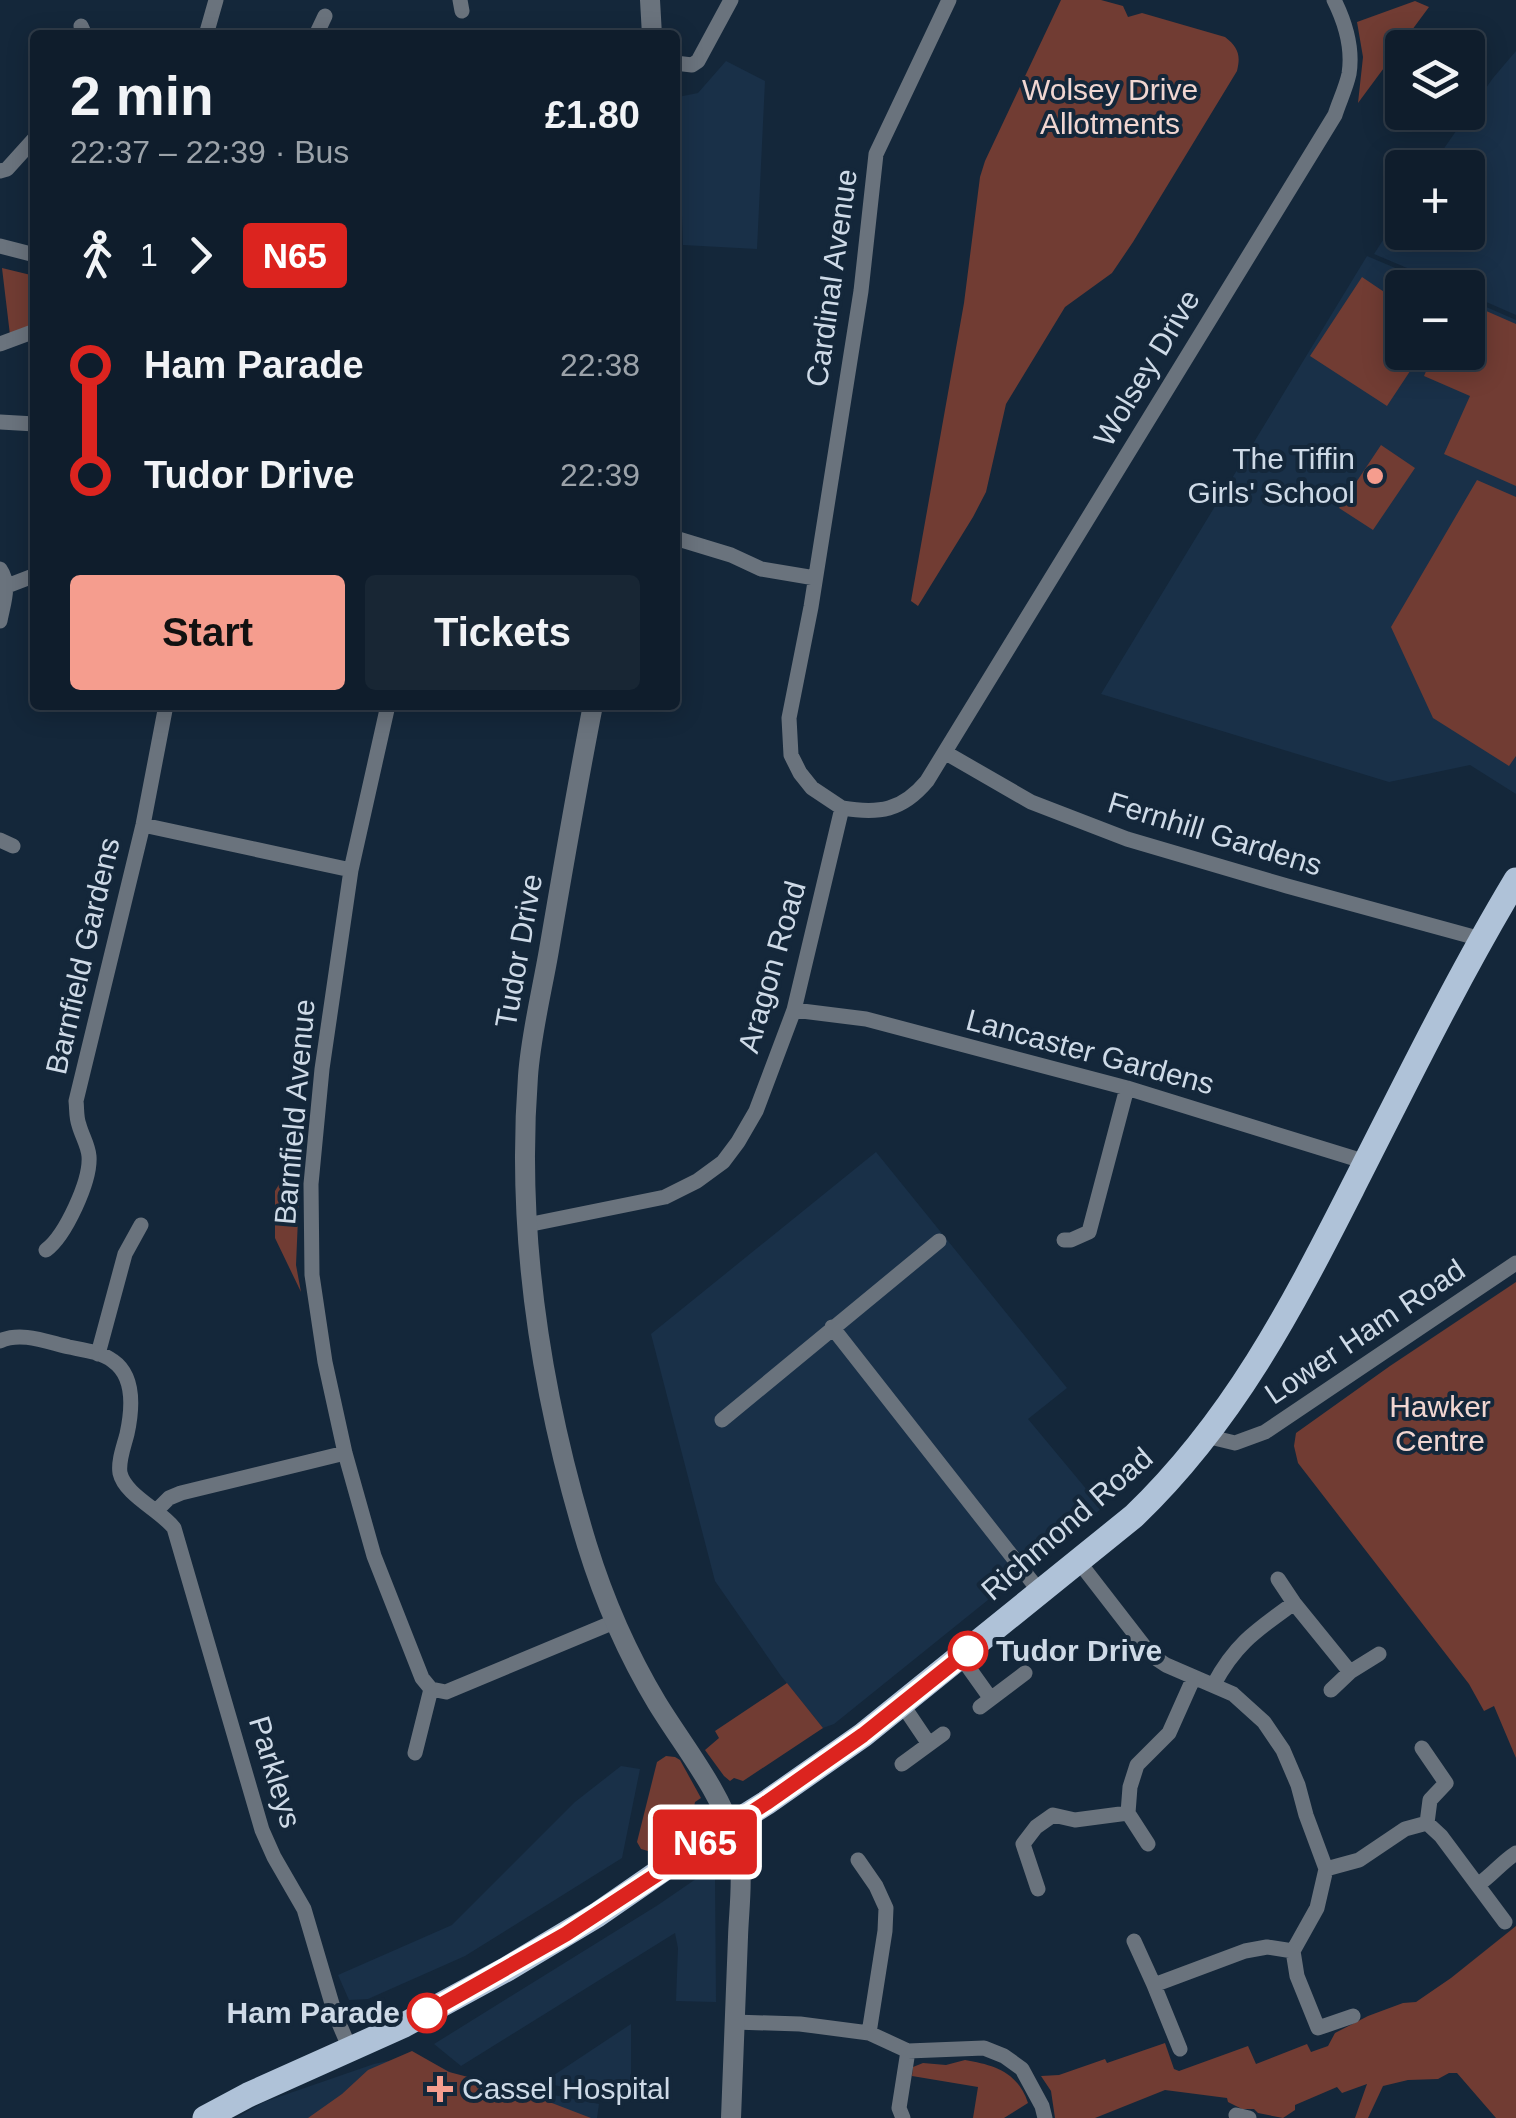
<!DOCTYPE html>
<html lang="en">
<head>
<meta charset="utf-8">
<style>
  body { margin:0; font-family:Helvetica,sans-serif; background:#182634; color:#f1f3f6; height:100vh; display:flex; flex-direction:column; font-size:38px; white-space:nowrap }
  * { box-sizing:border-box; margin:0 }
  p { font-size:32px; color:#9ba2a9 }
  .icon { flex:none; width:55px; height:55px; fill:none; stroke:currentColor; stroke-width:2; stroke-linecap:round; stroke-linejoin:round }
  .map { position:relative; flex:1; overflow:hidden }
  .drawer { position:absolute; left:30px; top:30px; width:650px; height:680px; display:flex; flex-direction:column; background:#0f1d2c; border-radius:10px; box-shadow:0 5px 25px #0003,0 0 0 2px #2f3b48 }
  .drawer>* { flex:none }
  .badge { padding:0 20px; border-radius:8px; font-size:35px; line-height:65px }
  .buttons { position:absolute; left:1385px; top:30px; display:grid; gap:20px }
  .buttons a { display:grid; place-items:center; width:100px; height:100px; border-radius:10px; background:#0f1d2c; box-shadow:0 5px 25px #0003,0 0 0 2px #2f3b48; font-size:50px }
  .map>.badge { position:absolute; translate:-50% -50%; box-shadow:0 0 0 5px #fff }
  .legs { display:flex; align-items:center; gap:15px; height:110px; padding:0 40px; font-size:32px }
  .legs p { margin-inline-start:auto }
  .summary { display:flex; align-items:center; justify-content:space-between; height:170px; padding:0 40px }
  h1 { font-size:55px; font-weight:800; line-height:75px }
  .button { display:flex; gap:20px; margin-top:auto; padding:20px 40px }
  .button a { flex:1; height:115px; border-radius:10px; background:#f59d8e; color:#111; font-size:40px; font-weight:800; line-height:115px; text-align:center }
  .button a+a { background:#182634; color:#f1f3f6 }
  ul { padding:0 40px; list-style:none }
  li { display:flex; align-items:center; gap:35px; height:110px; font-size:38px }
  li i { display:grid; place-items:center; width:15px; height:100%; margin:0 12px; background:currentColor }
  li i::after { content:''; width:25px; height:25px; margin:-12px; border:8px solid; border-radius:50%; background:#0f1d2c }
  li p { margin-inline-start:auto }
  li:first-child i { background:linear-gradient(#0000 50%,currentColor 0) }
  li:last-child i { background:linear-gradient(currentColor 50%,#0000 0) }
  .map>svg:first-child { display:block }
  .built { fill:#193048 }
  .green { fill:#713c33 }
  .lines { fill:none; stroke-linecap:round; stroke-linejoin:round }
  .minor { stroke:#6a737d; stroke-width:15 }
  .tertiary { stroke:#6a737d; stroke-width:20 }
  .primary { stroke:#afc2d8; stroke-width:25 }
  .line-1-casing { stroke:#fff; stroke-width:22 }
  .line-1 { stroke:#dc241f; stroke-width:15 }
  .poi-dot { fill:#f59d8e; stroke:#14273a; stroke-width:4 }
  .stop-1-dot { fill:#fff; stroke:#dc241f; stroke-width:5 }
  .labels { text-anchor:middle; stroke-width:8; stroke-linejoin:round; paint-order:stroke }
  .park-label { font-size:30px; fill:#f1d6d1; stroke:#14273a }
  .street-label { font-size:30px; fill:#cedae7; stroke:#14273a }
  .poi-label { font-size:30px; fill:#cedae7; stroke:#14273a; text-anchor:end }
  .stop-label { font-size:30px; font-weight:bold; fill:#cedae7; stroke:#14273a; text-anchor:start }
</style>
</head>
<body>
<div class="map">
<svg width="1516" height="2118" viewBox="0 0 1516 2118">
  <rect width="100%" height="100%" fill="#14273a"/>
  <path class="built" d="M1516,51V315L1468,294V288L1452,287L1374,254L1402,211V232H1468V168L1431,167L1493,78Z
    M726,61L765,81L757,249L683,245L678,97L698,93Z
    M1367,256L1440,287L1402,288V352H1468V299L1516,320V794L1470,765L1389,782L1101,694Z
    M876,1152L1067,1388L1028,1419L1102,1508L834,1724L823,1728L781,1676L715,1581L651,1334Z
    M621,1766L640,1769L622,1858L465,1956L368,1999L349,2000L338,1975L452,1925L575,1802Z
    M706,1872L715,1877L716,2002L676,2001L678,1948L675,1933L461,2066L434,2044L658,1905Z
    M631,2024V2095H627L626,2098L542,2083Z
    M416,2055L458,2076L599,2104L597,2118H236L264,2102L374,2064L388,2061L392,2067Z"/>
  <path class="green" d="M1061,0H1101L1123,6L1128,17L1142,13L1225,37C1238,47 1241,55 1237,71L1133,242L1112,273L1065,307L1006,404L986,492L973,517L918,606L911,601L964,303L980,177L985,161Z
    M1415,1L1429,7L1358,103L1363,57L1357,22Z
    M2,268L35,276V328L10,335Z
    M1362,277L1402,304V352L1422,353L1387,406L1310,356Z
    M1468,303L1516,324V486L1444,454L1470,396L1424,376L1434,353L1468,352Z
    M1381,445L1415,468L1373,530L1339,508Z
    M1477,480L1516,497V756L1509,766L1433,718L1391,627Z
    M301,1148L296,1265L301,1292L275,1238V1191Z
    M1516,1282V1758L1494,1706L1484,1711L1469,1684L1298,1463L1294,1446L1296,1433L1390,1366Z
    M787,1683L823,1728L743,1781L734,1778L730,1781L724,1776L705,1750L719,1738L715,1731Z
    M666,1756L675,1757L680,1760L701,1798L695,1802C692,1825 666,1837 648,1851L641,1849L637,1842L657,1762Z
    M1516,1926V2118H1496L1457,2073H1449L1438,2079L1408,2080L1383,2086L1368,2118H1355L1367,2084L1342,2093L1337,2087L1295,2105V2110L1283,2118L1258,2113L1254,2109H1242L1228,2102L1227,2098L1165,2090L1095,2118H1055L1051,2091L1041,2076L1059,2075L1105,2059L1107,2063L1165,2043L1174,2069L1179,2071L1248,2046L1256,2064L1307,2044L1311,2052L1328,2046L1335,2033L1368,2016L1403,2003L1416,2002L1451,1978Z
    M412,2051L449,2072L518,2090L591,2118H308L342,2094L368,2070Z
    M965,2060C994,2065 1018,2072 1028,2103L1004,2118H973L978,2087L912,2076L913,2067L923,2063L946,2065Z"/>
  <g class="lines">
    <path class="minor" d="M460,0L462,11
      M81,26L85,35
      M206,35L216,0
      M316,35L325,16
      M675,63L692,65L698,61L731,0
      M0,171L7,169L35,138
      M0,246L35,255
      M0,344L35,331
      M0,422L35,424
      M675,538L731,555L761,569L815,578
      M0,569C11,585 3,604 0,621
      M7,586L33,576
      M388,705L351,870L322,1069L311,1184L312,1275L325,1362L345,1453L374,1556L422,1678L431,1689L446,1692L614,1622
      M946,753L1031,802L1127,839L1287,886L1481,939
      M842,808C879,814 902,811 927,781L1335,115C1339,102 1346,88 1349,74C1353,49 1345,22 1334,0
      M143,825L351,870
      M0,840L13,846
      M794,1010L866,1019L1127,1088L1366,1162
      M527,1225L665,1197L697,1181L723,1162L738,1142L756,1111L794,1010L842,808L812,788L800,773L791,755L789,718L811,607L861,291L876,154L949,0
      M1064,1240H1071L1089,1232L1127,1088
      M46,1250C65,1236 91,1181 89,1156C88,1145 82,1136 79,1125C76,1117 77,1109 76,1101L143,825L166,705
      M832,1327L1040,1592
      M0,1341C21,1331 47,1342 69,1347C84,1350 101,1352 113,1361C136,1377 132,1411 127,1434C124,1446 118,1461 120,1473C125,1495 160,1510 174,1528L262,1830L274,1857L304,1909L335,2014L350,2049
      M98,1354L125,1254L141,1225
      M722,1420L939,1241
      M1206,1436L1235,1443L1265,1432L1516,1263
      M156,1511L169,1498L181,1493L345,1453
      M1079,1562L1151,1655L1166,1665L1233,1694L1264,1722L1283,1750L1298,1785L1306,1815L1326,1869L1317,1908L1293,1951L1297,1976L1318,2028L1353,2016
      M1278,1579L1294,1603L1350,1672L1379,1654
      M961,1657L991,1699
      M1214,1684C1236,1643 1257,1630 1294,1603
      M1331,1690L1350,1672
      M902,1704L929,1744
      M980,1707L1025,1673
      M415,1753L431,1689
      M902,1764L943,1734
      M1128,1813L1148,1844
      M1427,1823L1441,1836L1505,1922
      M858,1860L876,1886L886,1908L885,1931L869,2033
      M1326,1869L1359,1860L1405,1829L1427,1823L1430,1800L1446,1783L1422,1748
      M1479,1884C1493,1874 1502,1862 1516,1853
      M1038,1889L1023,1844L1036,1827L1053,1815L1075,1820L1128,1813L1130,1787L1137,1765L1169,1733L1194,1677
      M1134,1941L1154,1985
      M734,2022L800,2024L869,2033L908,2051L984,2048L1004,2056L1022,2069L1042,2106L1045,2118
      M1180,2049L1154,1985L1245,1951L1267,1947L1293,1951
      M1236,2115L1249,2118
      M903,2118L899,2108L908,2051"/>
    <path class="tertiary" d="M650,0L652,35
      M593,705C577,786 563,868 549,950C542,991 531,1034 528,1076C516,1234 541,1394 587,1545C604,1600 627,1653 657,1703C684,1747 719,1789 735,1840C745,1871 739,1905 738,1937C736,1998 733,2058 731,2118"/>
    <path class="primary" d="M205,2118L248,2095L404,2025L507,1969L597,1915L691,1850L766,1803L863,1735L1134,1516C1233,1421 1291,1309 1352,1189C1405,1085 1456,980 1516,880"/>
  </g>
  <g class="lines">
    <defs>
      <path id="line-1" d="M427,2013L566,1934L766,1803L863,1735L968,1651"/>
    </defs>
    <use href="#line-1" class="line-1-casing"/>
    <use href="#line-1" class="line-1"/>
  </g>
  <g class="poi-dot">
    <circle cx="1375" cy="476" r="10"/>
    <path d="M435 2074h10v10h10v10h-10v10h-10v-10h-10v-10h10z"/>
  </g>
  <g class="stop-1-dot">
    <circle cx="968" cy="1651" r="18"/>
    <circle cx="427" cy="2013" r="18"/>
  </g>
  <g class="labels">
    <g class="park-label">
      <text x="1110" y="100">Wolsey Drive<tspan x="1110" dy="34">Allotments</tspan></text>
      <text x="1440" y="1417">Hawker<tspan x="1440" dy="34">Centre</tspan></text>
    </g>
    <g class="street-label">
      <text transform="translate(832 278) rotate(-82)" y="10">Cardinal Avenue</text>
      <text transform="translate(1147 368) rotate(-59)" y="10">Wolsey Drive</text>
      <text transform="translate(1215 834) rotate(17)" y="10">Fernhill Gardens</text>
      <text transform="translate(519 951) rotate(-80)" y="10">Tudor Drive</text>
      <text transform="translate(83 956) rotate(-77)" y="10">Barnfield Gardens</text>
      <text transform="translate(772 967) rotate(-74)" y="10">Aragon Road</text>
      <text transform="translate(1090 1052) rotate(15)" y="10">Lancaster Gardens</text>
      <text transform="translate(295 1112) rotate(-85)" y="10">Barnfield Avenue</text>
      <text transform="translate(1365 1332) rotate(-34)" y="10">Lower Ham Road</text>
      <text transform="translate(1067 1524) rotate(-41)" y="10">Richmond Road</text>
      <text transform="translate(275 1772) rotate(73)" y="10">Parkleys</text>
    </g>
    <g class="poi-label">
      <text x="1355" y="469">The Tiffin<tspan x="1355" dy="34">Girls' School</tspan></text>
      <text x="462" y="2099" text-anchor="start">Cassel Hospital</text>
    </g>
    <g class="stop-label">
      <text x="996" y="1661">Tudor Drive</text>
      <text x="400" y="2023" text-anchor="end">Ham Parade</text>
    </g>
  </g>
</svg>
<div class="buttons">
<a><svg class="icon" aria-label="layers" viewBox="0 0 24 24"><path d="M12 4l9 5-9 5-9-5zM3 14l9 5 9-5"/></svg></a>
<a>+</a>
<a>−</a>
</div>
<b class="badge" style="left:705px;top:1842px;background:#dc241f;color:#fff">N65</b>
<section class="drawer">
<div class="summary"><div><h1>2 min</h1><p>22:37 – 22:39 · Bus</p></div><b>£1.80</b></div>
<div class="legs"><svg class="icon" aria-label="walk" viewBox="0 0 24 24"><circle cx="13" cy="4" r="2"/><path d="M13 8l-2 6 4 7M11 14l-3 7M7 12l3-4h3l4 4"/></svg>1<svg class="icon" aria-label="forward" viewBox="0 0 24 24"><path d="M9 5l7 7-7 7"/></svg><b class="badge" style="background:#dc241f;color:#fff">N65</b></div>
<ul>
<li><i style="color:#dc241f"></i><b>Ham Parade</b><p>22:38</p></li>
<li><i style="color:#dc241f"></i><b>Tudor Drive</b><p>22:39</p></li>
</ul>
<div class="button"><a>Start</a><a>Tickets</a></div>
</section>
</div>
</body>
</html>
